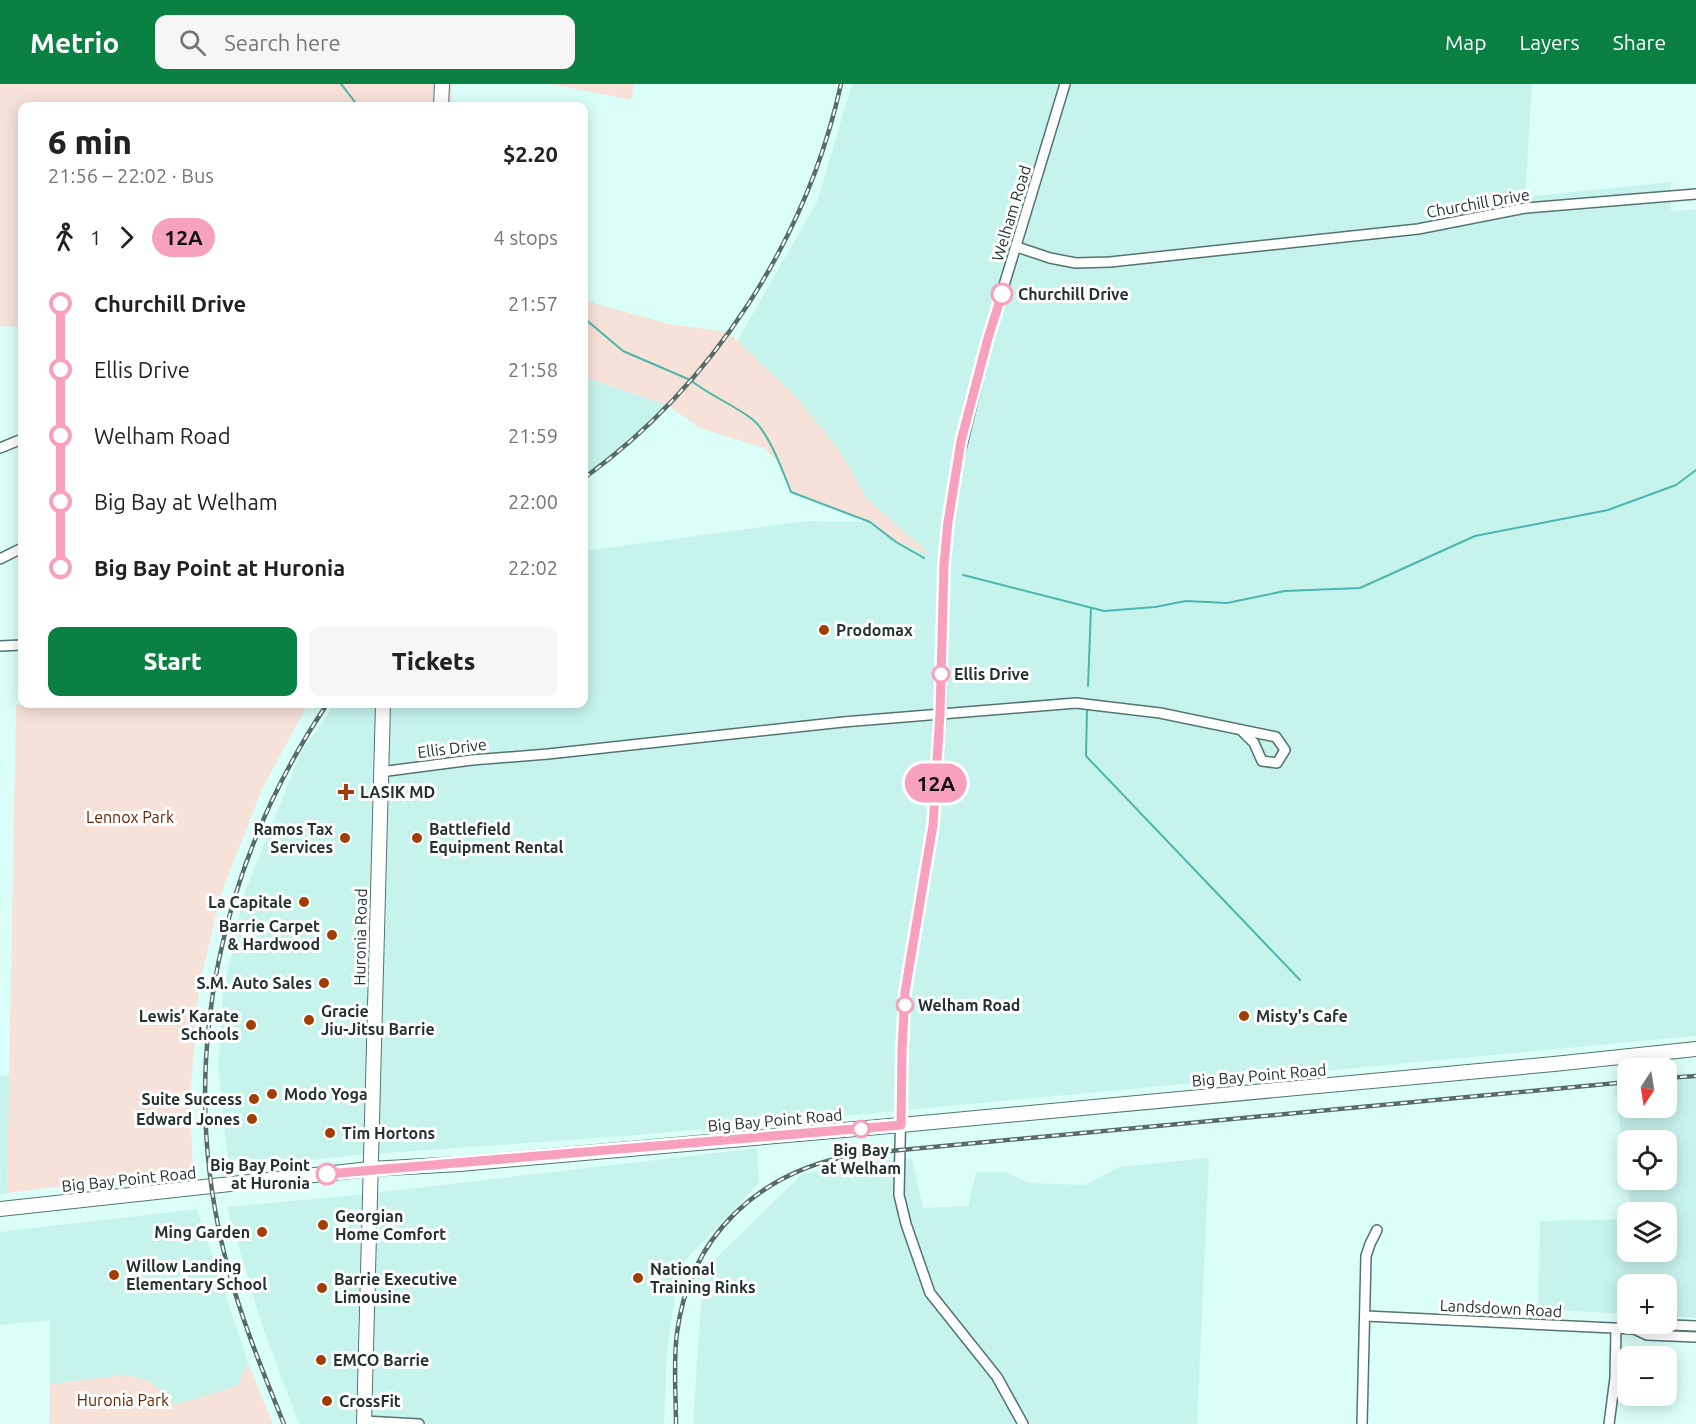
<!DOCTYPE html>
<html lang="en">
<head>
<meta charset="utf-8">
<style>
  body { margin:0; font-family:Ubuntu,sans-serif; background:#f6f6f6; color:#222; height:100vh; display:flex; flex-direction:column; font-size:22px; white-space:nowrap }
  * { box-sizing:border-box; margin:0 }
  p { font-size:20px; color:#767676 }
  .icon { flex:none; width:33px; height:33px; fill:none; stroke:currentColor; stroke-width:2; stroke-linecap:round; stroke-linejoin:round }
  .map { position:relative; flex:1; overflow:hidden }
  .details { position:absolute; left:18px; top:18px; width:570px; height:606px; display:flex; flex-direction:column; background:#fff; border-radius:12px; box-shadow:0 3px 15px #0003 }
  .details>* { flex:none }
  .badge { padding:0 12px; border-radius:20px; font-size:21px; line-height:39px }
  .needle { width:39px; rotate:192deg }
  .fabs { position:absolute; left:1617px; top:974px; display:grid; gap:12px }
  .fabs a { display:grid; place-items:center; width:60px; height:60px; border-radius:12px; background:#fff; box-shadow:0 3px 15px #0003; font-size:30px }
  .map>.badge { position:absolute; translate:-50% -50%; box-shadow:0 0 0 3px #fff }
  .legs { display:flex; align-items:center; gap:9px; height:66px; padding:0 30px; font-size:20px }
  .legs p { margin-inline-start:auto }
  .head { display:flex; align-items:center; justify-content:space-between; height:102px; padding:0 30px }
  h1 { font-size:33px; font-weight:800; line-height:45px }
  .primary-button { display:flex; gap:12px; margin-top:auto; padding:12px 30px }
  .primary-button a { flex:1; height:69px; border-radius:12px; background:#0b8043; color:#fff; font-size:24px; font-weight:800; line-height:69px; text-align:center }
  .primary-button a+a { background:#f6f6f6; color:#222 }
  ul { padding:0 30px; list-style:none }
  li { display:flex; align-items:center; gap:21px; height:66px; font-size:22px }
  li i { display:grid; place-items:center; width:9px; height:100%; margin:0 8px; background:currentColor }
  li i::after { content:''; width:15px; height:15px; margin:-8px; border:4px solid; border-radius:50%; background:#fff }
  li p { margin-inline-start:auto }
  li:first-child i { background:linear-gradient(#0000 50%,currentColor 0) }
  li:last-child i { background:linear-gradient(currentColor 50%,#0000 0) }
  header { display:flex; align-items:center; gap:36px; box-sizing:border-box; height:84px; padding:0 30px; background:#0b8043; color:#fff }
  header strong { font-size:28px }
  nav { display:flex; gap:33px; margin-inline-start:auto; font-size:21px }
  .search { width:420px; height:54px; background:#f6f6f6; display:flex; align-items:center; gap:15px; box-sizing:border-box; padding:0 21px; border-radius:12px; color:#767676; font-size:22px }
  .map>svg:first-child { display:block }
  .built { fill:#c6f4ed; fill-rule:evenodd }
  .green { fill:#f7e2d9 }
  .lines { fill:none; stroke-linecap:round; stroke-linejoin:round }
  .stream { stroke:#4bb6ab; stroke-width:2 }
  .street-casing { stroke:#537470; stroke-width:12 }
  .secondary-casing { stroke:#537470; stroke-width:16 }
  .street { stroke:#fff; stroke-width:9 }
  .secondary { stroke:#fff; stroke-width:14 }
  .rail-casing { stroke:#566c68; stroke-width:4.5 }
  .rail { stroke:#fff; stroke-width:2; stroke-dasharray:7; stroke-linecap:butt }
  .line-1-casing { stroke:#fff; stroke-width:14 }
  .line-1 { stroke:#f8a1be; stroke-width:9 }
  .stop-1-dot { fill:#fff; stroke:#f8a1be; stroke-width:3 }
  .poi-dot { fill:#a13e05; stroke:#fff; stroke-width:2 }
  .labels { text-anchor:middle; stroke-width:6; stroke-linejoin:round; paint-order:stroke }
  .street-label { font-size:16px; fill:#243331; stroke:#fff }
  .stop-label { font-size:16px; font-weight:bold; fill:#243331; stroke:#fff; text-anchor:start }
  .poi-label { font-size:16px; font-weight:bold; fill:#243331; stroke:#fff; text-anchor:start }
  .park-label { font-size:16px; fill:#652301; stroke:#fff }
</style>
</head>
<body>
<header>
<strong>Metrio</strong>
<div class="search"><svg class="icon" aria-label="search" viewBox="0 0 24 24"><circle cx="10" cy="10" r="6"/><path d="M15 15l6 6"/></svg>Search here</div>
<nav><a>Map</a><a>Layers</a><a>Share</a></nav>
</header>
<div class="map">
<svg width="1696" height="1340" viewBox="0 0 1696 1340">
  <rect width="100%" height="100%" fill="#dafff9"/>
  <path class="built" d="M852,0H1532L1525,113L1671,98V127L1696,125V952L639,1051L357,1071L229,1085L218,981L223,909L243,813L300,670L335,620H584V467L806,437L870,438L896,458L929,470L867,415L839,366L796,313L737,257L817,118Z
    M584,293L667,321L613,371L584,394Z
    M10,991L7,1109L0,1110V992Z
    M1696,995V1234L1667,1232L1666,1200H1628L1627,1230L1538,1225L1540,1137L1627,1135L1628,1167H1666V1128H1631L1615,1003L1627,1002L1628,1023H1666L1667,998ZM1628,1056H1666V1095H1628Z
    M757,1064L759,1099L679,1183L667,1267L664,1340H299L262,1241L227,1123L356,1111Z
    M1209,1074L1197,1340H693L701,1220L717,1173L802,1090L885,1076L912,1075L923,1124L968,1122L976,1088H1006L1028,1099L1085,1101L1120,1083Z
    M197,1125L248,1279L237,1302L175,1321L148,1296L125,1291L50,1300V1236L0,1241V1148Z"/>
  <path class="green" d="M0,0H452V22H22V243L0,242Z
    M550,0H634L631,16Z
    M584,212L590,218L669,240L728,248L796,313L839,366L867,415L931,471L896,458L870,438L791,408L780,379L763,364L700,344L667,321L584,293Z
    M33,620H308L262,705L220,813L199,904L190,1016L193,1086L7,1109L16,621Z
    M248,1279L273,1340H49L50,1300L125,1291L148,1296L175,1321L237,1302Z"/>
  <g class="lines">
    <path class="stream" d="M341,0L358,22
      M584,234L623,267L688,295
      M693,298C711,312 734,321 752,335C769,348 783,388 791,408L870,438L896,458L924,474
      M963,491L1104,527L1155,523L1186,517L1227,519L1285,507L1360,504L1475,452L1608,426L1676,401L1696,386
      M1088,602L1091,524
      M1087,626L1086,672L1300,896"/>
    <defs>
      <path id="street" d="M1017,163L1050,174L1076,179L1110,178L1418,145L1526,124L1696,110
        M0,364L22,355
        M0,475L22,464
        M0,562L22,561
        M380,688L472,676L548,670L843,638L1076,619L1160,629L1276,653L1285,666L1277,679L1262,677L1254,659L1242,647
        M1366,1232L1634,1245
        M1696,1242L1646,1240L1634,1245L1647,1251L1696,1253
        M364,1337L419,1340
        M1023,1340L997,1293L930,1209L906,1140L899,1111L902,966L905,908L933,741L941,630L944,480L948,438L958,377L988,254L1065,0
        M1362,1340L1366,1172L1370,1160L1377,1146
        M1609,1340L1615,1294L1616,1244"/>
      <path id="secondary" d="M441,22L442,0
        M0,1125L370,1085L460,1080L901,1041L1554,980L1696,965
        M364,1340L383,620"/>
    </defs>
    <use href="#street" class="street-casing"/>
    <use href="#secondary" class="secondary-casing"/>
    <use href="#street" class="street"/>
    <use href="#secondary" class="secondary"/>
    <defs>
      <path id="rail" d="M584,394C713,301 807,155 841,0
        M1666,994L1696,992
        M284,1340C260,1281 236,1222 222,1160C179,972 220,779 327,620
        M676,1340C676,1310 673,1279 677,1249C690,1149 762,1086 858,1070L1628,998"/>
    </defs>
    <use href="#rail" class="rail-casing"/>
    <use href="#rail" class="rail"/>
  </g>
  <g class="lines">
    <defs>
      <path id="line-1" d="M327,1090L901,1041L902,966L905,908L933,741L940,630L944,480L948,438L961,357L988,254L1002,210"/>
    </defs>
    <use href="#line-1" class="line-1-casing"/>
    <use href="#line-1" class="line-1"/>
  </g>
  <g class="stop-1-dot">
    <circle cx="1002" cy="210" r="10"/>
    <circle cx="941" cy="590" r="8"/>
    <circle cx="905" cy="921" r="8"/>
    <circle cx="861" cy="1045" r="8"/>
    <circle cx="327" cy="1090" r="10"/>
  </g>
  <g class="poi-dot">
    <circle cx="824" cy="546" r="6"/>
    <path d="M343 699h6v6h6v6h-6v6h-6v-6h-6v-6h6z"/>
    <circle cx="345" cy="754" r="6"/>
    <circle cx="417" cy="754" r="6"/>
    <circle cx="304" cy="818" r="6"/>
    <circle cx="332" cy="851" r="6"/>
    <circle cx="324" cy="899" r="6"/>
    <circle cx="1244" cy="932" r="6"/>
    <circle cx="309" cy="936" r="6"/>
    <circle cx="251" cy="941" r="6"/>
    <circle cx="272" cy="1010" r="6"/>
    <circle cx="254" cy="1015" r="6"/>
    <circle cx="252" cy="1035" r="6"/>
    <circle cx="330" cy="1049" r="6"/>
    <circle cx="323" cy="1141" r="6"/>
    <circle cx="262" cy="1148" r="6"/>
    <circle cx="114" cy="1191" r="6"/>
    <circle cx="638" cy="1194" r="6"/>
    <circle cx="322" cy="1204" r="6"/>
    <circle cx="321" cy="1276" r="6"/>
    <circle cx="327" cy="1317" r="6"/>
  </g>
  <g class="labels">
    <g class="street-label">
      <text transform="translate(1478 119) rotate(-10)" y="6">Churchill Drive</text>
      <text transform="translate(1011 129) rotate(-73)" y="6">Welham Road</text>
      <text transform="translate(452 664) rotate(-7)" y="6">Ellis Drive</text>
      <text transform="translate(360 853) rotate(-89)" y="6">Huronia Road</text>
      <text transform="translate(1259 991) rotate(-5)" y="6">Big Bay Point Road</text>
      <text transform="translate(775 1036) rotate(-5)" y="6">Big Bay Point Road</text>
      <text transform="translate(129 1095) rotate(-6)" y="6">Big Bay Point Road</text>
      <text transform="translate(1501 1224) rotate(3)" y="6">Landsdown Road</text>
    </g>
    <g class="stop-label">
      <text x="1018" y="216">Churchill Drive</text>
      <text x="954" y="596">Ellis Drive</text>
      <text x="918" y="927">Welham Road</text>
      <text x="861" y="1072" text-anchor="middle">Big Bay<tspan x="861" dy="18">at Welham</tspan></text>
      <text x="310" y="1087" text-anchor="end">Big Bay Point<tspan x="310" dy="18">at Huronia</tspan></text>
    </g>
    <g class="poi-label">
      <text x="836" y="552">Prodomax</text>
      <text x="360" y="714">LASIK MD</text>
      <text x="333" y="751" text-anchor="end">Ramos Tax<tspan x="333" dy="18">Services</tspan></text>
      <text x="429" y="751">Battlefield<tspan x="429" dy="18">Equipment Rental</tspan></text>
      <text x="292" y="824" text-anchor="end">La Capitale</text>
      <text x="320" y="848" text-anchor="end">Barrie Carpet<tspan x="320" dy="18">&amp; Hardwood</tspan></text>
      <text x="312" y="905" text-anchor="end">S.M. Auto Sales</text>
      <text x="321" y="933">Gracie<tspan x="321" dy="18">Jiu-Jitsu Barrie</tspan></text>
      <text x="239" y="938" text-anchor="end">Lewis’ Karate<tspan x="239" dy="18">Schools</tspan></text>
      <text x="1256" y="938">Misty's Cafe</text>
      <text x="284" y="1016">Modo Yoga</text>
      <text x="242" y="1021" text-anchor="end">Suite Success</text>
      <text x="240" y="1041" text-anchor="end">Edward Jones</text>
      <text x="342" y="1055">Tim Hortons</text>
      <text x="335" y="1138">Georgian<tspan x="335" dy="18">Home Comfort</tspan></text>
      <text x="250" y="1154" text-anchor="end">Ming Garden</text>
      <text x="126" y="1188">Willow Landing<tspan x="126" dy="18">Elementary School</tspan></text>
      <text x="650" y="1191">National<tspan x="650" dy="18">Training Rinks</tspan></text>
      <text x="334" y="1201">Barrie Executive<tspan x="334" dy="18">Limousine</tspan></text>
      <text x="333" y="1282">EMCO Barrie</text>
      <text x="339" y="1323">CrossFit</text>
    </g>
    <g class="park-label">
      <text x="130" y="739">Lennox Park</text>
      <text x="123" y="1322">Huronia Park</text>
    </g>
  </g>
</svg>
<div class="fabs">
<a><svg class="needle" viewBox="-14 -14 28 28"><path d="M0-13l5 13h-10z" fill="#e53935"/><path d="M0 13l5-13h-10z" fill="#767676"/></svg></a>
<a><svg class="icon" aria-label="locate" viewBox="0 0 24 24"><circle cx="12" cy="12" r="6"/><path d="M12 2v4M12 18v4M2 12h4M18 12h4"/></svg></a>
<a><svg class="icon" aria-label="layers" viewBox="0 0 24 24"><path d="M12 4l9 5-9 5-9-5zM3 14l9 5 9-5"/></svg></a>
<a>+</a>
<a>−</a>
</div>
<b class="badge" style="left:936px;top:699px;background:#f8a1be;color:#111">12A</b>
<section class="details">
<div class="head"><div><h1>6 min</h1><p>21:56 – 22:02 · Bus</p></div><b>$2.20</b></div>
<div class="legs"><svg class="icon" aria-label="walk" viewBox="0 0 24 24"><circle cx="13" cy="4" r="2"/><path d="M13 8l-2 6 4 7M11 14l-3 7M7 12l3-4h3l4 4"/></svg>1<svg class="icon" aria-label="forward" viewBox="0 0 24 24"><path d="M9 5l7 7-7 7"/></svg><b class="badge" style="background:#f8a1be;color:#111">12A</b><p>4 stops</p></div>
<ul>
<li><i style="color:#f8a1be"></i><b>Churchill Drive</b><p>21:57</p></li>
<li><i style="color:#f8a1be"></i><span>Ellis Drive</span><p>21:58</p></li>
<li><i style="color:#f8a1be"></i><span>Welham Road</span><p>21:59</p></li>
<li><i style="color:#f8a1be"></i><span>Big Bay at Welham</span><p>22:00</p></li>
<li><i style="color:#f8a1be"></i><b>Big Bay Point at Huronia</b><p>22:02</p></li>
</ul>
<div class="primary-button"><a>Start</a><a>Tickets</a></div>
</section>
</div>
</body>
</html>
